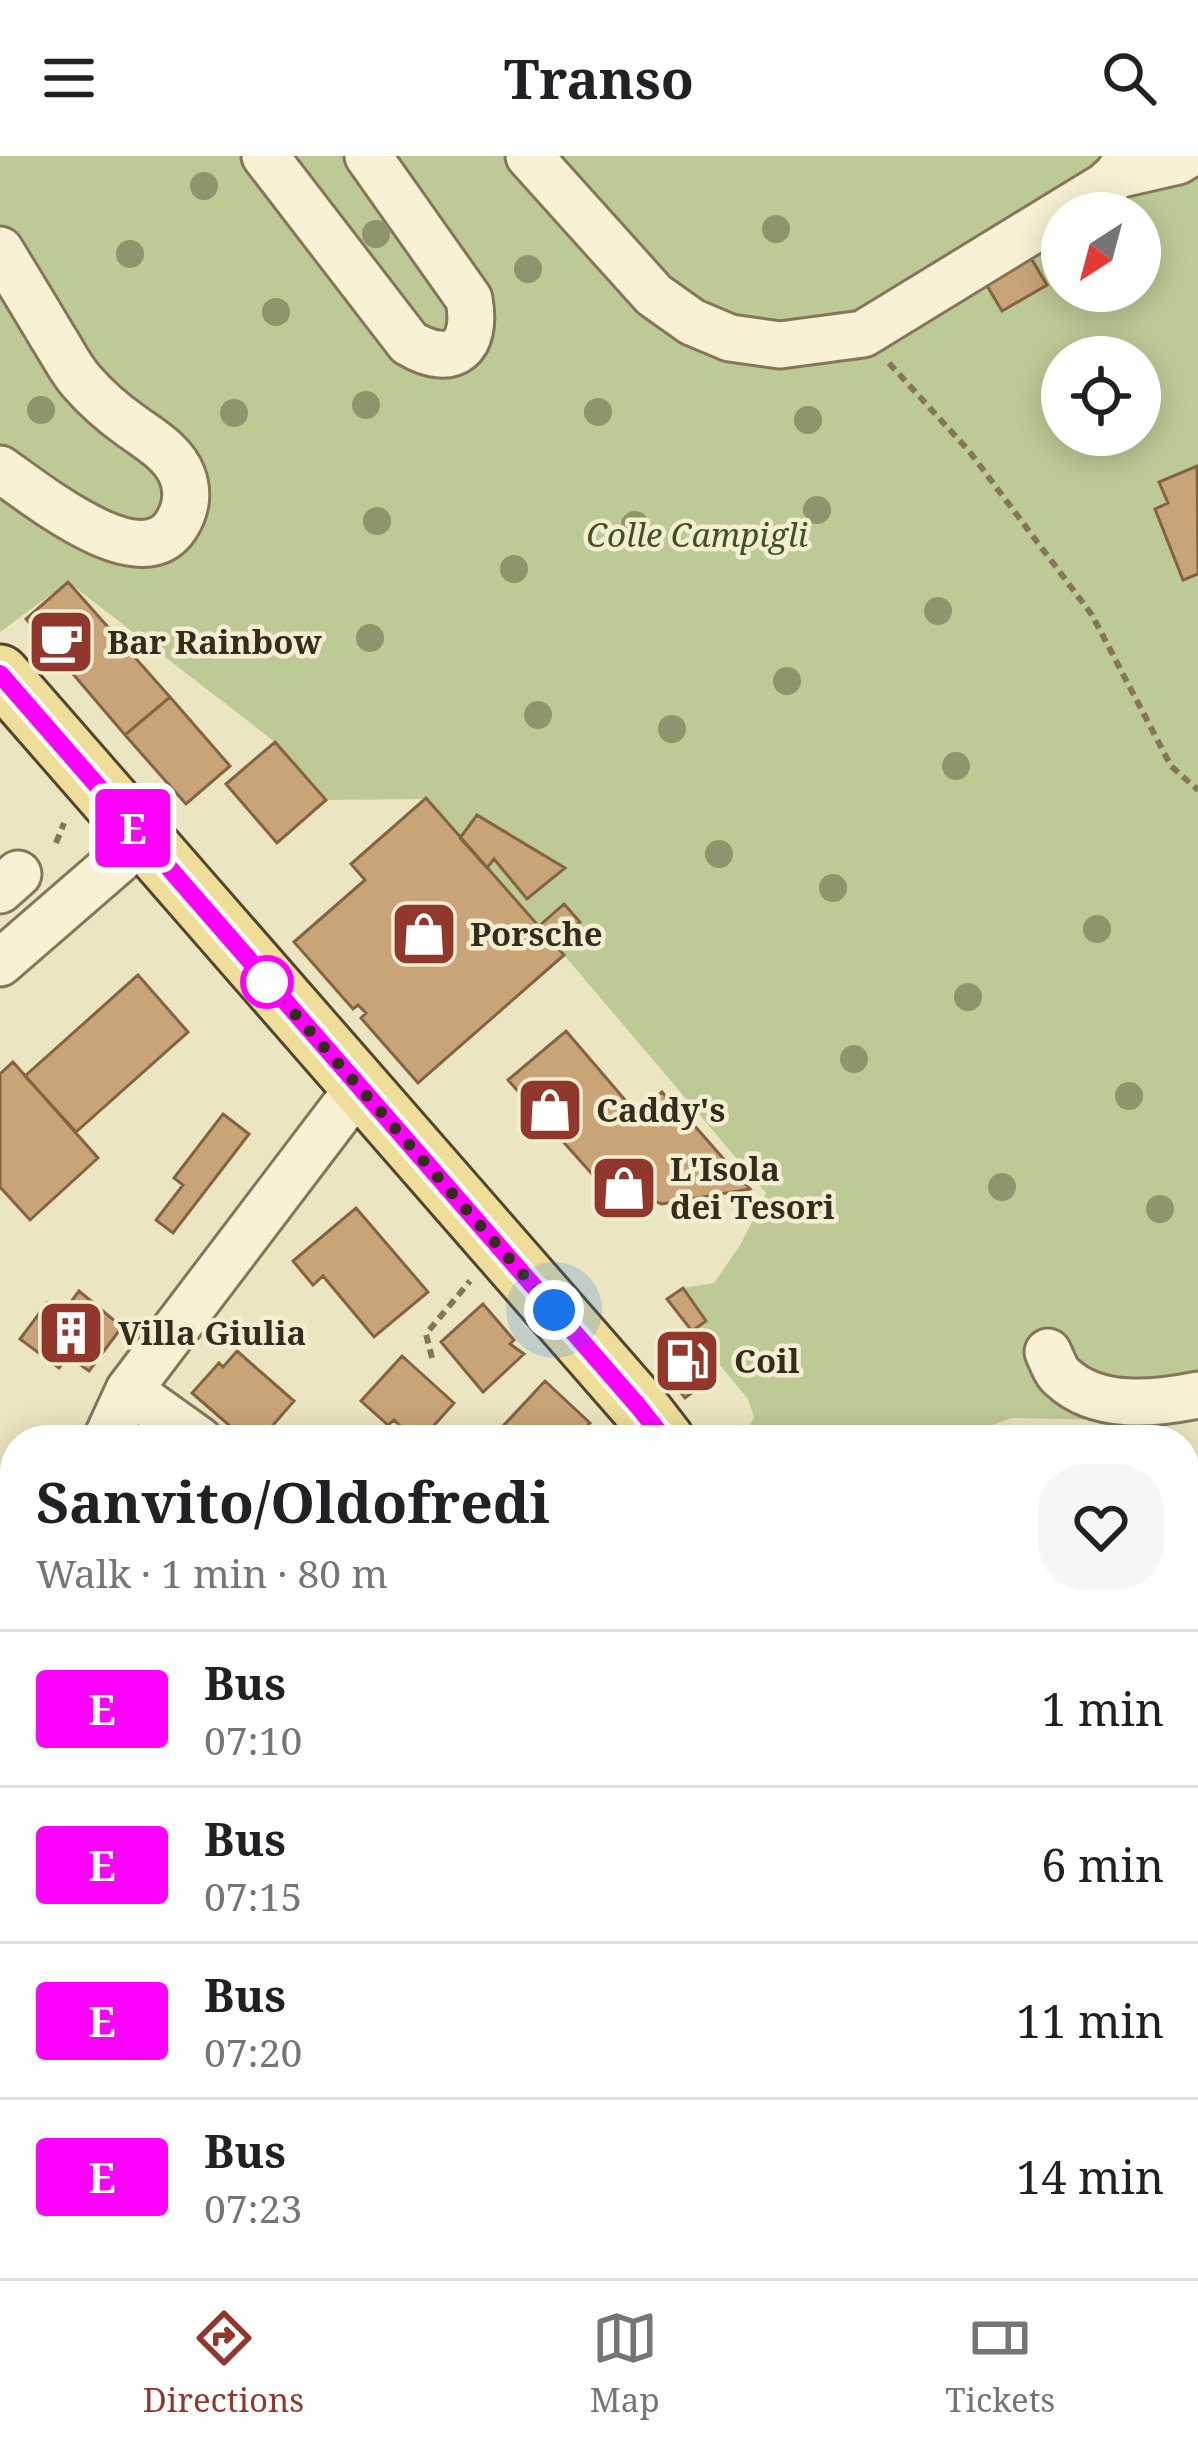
<!DOCTYPE html>
<html lang="en">
<head>
<meta charset="utf-8">
<style>
  body { margin:0; font-family:"Noto Serif",serif; background:#f6f6f6; color:#202124; height:100vh; display:flex; flex-direction:column; font-size:45px; white-space:nowrap }
  * { box-sizing:border-box; margin:0 }
  p { font-size:39px; color:#757577 }
  .icon { flex:none; width:66px; height:66px; fill:none; stroke:currentColor; stroke-width:2; stroke-linecap:round; stroke-linejoin:round }
  .map { position:relative; flex:1; overflow:hidden }
  .side { position:absolute; left:0px; top:1269px; width:1200px; height:855px; display:flex; flex-direction:column; background:#fff; border-radius:48px 48px 0 0; box-shadow:0 6px 30px #0003 }
  .side>* { flex:none }
  .badge { padding:0 24px; border-radius:9px; font-size:42px; line-height:78px }
  .needle { width:78px; rotate:216deg }
  .tools { position:absolute; left:1041px; top:36px; display:grid; gap:24px }
  .tools a { display:grid; place-items:center; width:120px; height:120px; border-radius:50%; background:#fff; box-shadow:0 6px 30px #0003; font-size:60px }
  .you { position:absolute; width:60px; height:60px; margin:-30px; border:9px solid #fff; border-radius:50%; background:#1a73e8; box-shadow:0 0 0 18px #1a73e833 }
  .map>.badge { position:absolute; translate:-50% -50%; box-shadow:0 0 0 6px #fff }
  .round { display:grid; place-items:center; flex:none; width:126px; height:126px; border-radius:48px; background:#f6f6f6 }
  .summary { display:flex; align-items:center; justify-content:space-between; height:204px; padding:0 36px }
  h1 { font-size:57px; font-weight:700; line-height:90px }
  ul { padding:0; list-style:none }
  li { display:flex; align-items:center; gap:36px; height:156px; padding:0 36px; border-top:3px solid #e0e0e0 }
  li div { flex:1 }
  li b { display:block; font-size:45px }
  li em { font-style:normal }
  li .badge { min-width:132px; font-weight:700; text-align:center }
  header { display:flex; justify-content:space-between; align-items:center; height:156px; padding:0 36px; background:#fff; font-size:54px; font-weight:700 }
  .dock { display:flex; justify-content:space-around; align-items:center; height:168px; border-top:3px solid #e0e0e0; background:#fff; font-size:33px; color:#757577 }
  .dock a { display:grid; justify-items:center; gap:6px }
  .dock .current { color:#92372b }
  .map>svg:first-child { display:block }
  .farmland { fill:#e2dfaf }
  .green { fill:#beca96; fill-rule:evenodd }
  .building { fill:#c9a478; stroke:#846340; stroke-width:3 }
  .lines { fill:none; stroke-linecap:round; stroke-linejoin:round }
  .minor-casing { stroke:#857659; stroke-width:51 }
  .major-casing { stroke:#53442e; stroke-width:63 }
  .path { stroke:#857659; stroke-width:6; stroke-dasharray:9 6; stroke-linecap:butt }
  .minor { stroke:#f8f1d4; stroke-width:45 }
  .major { stroke:#efde9a; stroke-width:57 }
  .tree { fill:#8e946b }
  .line-casing { stroke:#fff; stroke-width:27 }
  .line { stroke:#f0f; stroke-width:18 }
  .walk { stroke:#352c1d; stroke-width:12; stroke-dasharray:0 21.6 }
  .stop-dot { fill:#fff; stroke:#f0f; stroke-width:6 }
  .labels { text-anchor:middle; stroke-width:9; stroke-linejoin:round; paint-order:stroke }
  .park-label { font-size:33px; font-style:italic; fill:#415124; stroke:#f4eed1 }
  .poi-label { font-size:33px; font-weight:bold; fill:#352c1d; stroke:#f4eed1; text-anchor:start }
</style>
</head>
<body>
<header><svg class="icon" aria-label="menu" viewBox="0 0 24 24"><path d="M4 6h16M4 12h16M4 18h16"/></svg>Transo<svg class="icon" aria-label="search" viewBox="0 0 24 24"><circle cx="10" cy="10" r="6"/><path d="M15 15l6 6"/></svg></header>
<div class="map">
<svg width="1198" height="2122" viewBox="0 0 1198 2122">
  <rect width="100%" height="100%" fill="#ece5c1"/>
  <path class="farmland" d="M1198,1301V1405L1185,1379V1308Z"/>
  <path class="green" d="M0,0H1198V1259L1159,1265L1011,1262L954,1284H743L754,1261L748,1243L692,1175L706,1164L683,1132L714,1127L741,1088L766,1037L564,799L426,643L326,644L275,586L68,426L0,476ZM1062,57H1140V135H1062ZM1062,201H1140V279H1062Z"/>
  <path class="building" d="M1025,92L1047,129L1002,155L980,118Z
    M1197,310L1198,418L1183,424L1155,353L1168,347L1159,326Z
    M68,426L170,541L125,579L26,463Z
    M170,541L230,610L186,648L125,579Z
    M275,586L326,644L277,687L226,628Z
    M426,642L564,799L418,927L361,862L366,857L358,849L353,853L294,786L365,724L351,708Z
    M477,659L565,712L527,743L494,703L487,712L460,682Z
    M564,748L580,766L554,788L538,771Z
    M138,819L188,876L76,976L25,920Z
    M566,875L643,965L650,959L644,952L662,936L669,945L671,943L750,1033L662,1048L600,1027L508,924Z
    M13,906L98,1002L30,1064L0,1031V918Z
    M223,958L249,978L173,1077L156,1064L183,1029L174,1022Z
    M356,1052L428,1136L374,1181L323,1120L313,1129L293,1105Z
    M683,1132L706,1165L692,1175L667,1143Z
    M79,1135L122,1171L89,1215L68,1200L59,1212L20,1183L47,1147L62,1158Z
    M483,1148L514,1184L510,1188L524,1198L483,1236L441,1186Z
    M695,1188L718,1217L685,1242L662,1213Z
    M237,1195L294,1245L260,1284H236L224,1274L229,1269L192,1237L219,1207L223,1211Z
    M402,1200L454,1247L421,1284H415L394,1264L388,1269L361,1245Z
    M545,1225L590,1267L575,1284H490Z
    M1185,1685L1198,1731V1750L1185,1754Z
    M1185,1945L1198,1967V2122H1158L1153,2109H1185Z
    M352,2109H458L460,2114L447,2122H354L349,2111Z"/>
  <g class="lines">
    <defs>
      <path id="minor" d="M265,0L409,187C453,213 478,192 469,143L368,0
        M529,0L654,139L692,166L730,182L780,189L863,178L1105,30L1117,19L1129,0
        M1117,19L1178,5L1186,0
        M0,94C17,122 35,151 52,180C62,195 70,213 82,226C96,242 113,257 130,269C149,283 173,296 182,319C189,337 186,355 175,371C139,423 35,337 0,313
        M0,734L18,718
        M0,807L143,683
        M1048,1196C1052,1204 1055,1215 1062,1221C1097,1254 1154,1248 1198,1239
        M129,1234L199,1284
        M106,1284L129,1234L359,931
        M1185,1465L1191,1476L1198,1480
        M1185,1636L1198,1631
        M15,1697L5,1826L15,1853
        M1185,1933L1198,1937
        M109,2109L115,2122
        M603,2122L612,2109"/>
      <path id="major" d="M0,518L638,1249L665,1284
        M1073,2109L1079,2122"/>
    </defs>
    <use href="#minor" class="minor-casing"/>
    <use href="#major" class="major-casing"/>
    <path class="path" d="M889,207L969,295L1092,459L1171,610L1198,634
      M56,687L64,667
      M432,1202L426,1178L470,1125"/>
    <use href="#minor" class="minor"/>
    <use href="#major" class="major"/>
  </g>
  <g class="tree">
    <circle cx="204" cy="30" r="14"/>
    <circle cx="776" cy="73" r="14"/>
    <circle cx="376" cy="78" r="14"/>
    <circle cx="130" cy="98" r="14"/>
    <circle cx="528" cy="113" r="14"/>
    <circle cx="276" cy="156" r="14"/>
    <circle cx="366" cy="249" r="14"/>
    <circle cx="41" cy="254" r="14"/>
    <circle cx="598" cy="256" r="14"/>
    <circle cx="234" cy="257" r="14"/>
    <circle cx="808" cy="264" r="14"/>
    <circle cx="817" cy="354" r="14"/>
    <circle cx="377" cy="365" r="14"/>
    <circle cx="635" cy="369" r="14"/>
    <circle cx="514" cy="413" r="14"/>
    <circle cx="938" cy="455" r="14"/>
    <circle cx="370" cy="482" r="14"/>
    <circle cx="787" cy="525" r="14"/>
    <circle cx="538" cy="559" r="14"/>
    <circle cx="672" cy="573" r="14"/>
    <circle cx="956" cy="610" r="14"/>
    <circle cx="719" cy="698" r="14"/>
    <circle cx="833" cy="732" r="14"/>
    <circle cx="1097" cy="773" r="14"/>
    <circle cx="968" cy="841" r="14"/>
    <circle cx="854" cy="903" r="14"/>
    <circle cx="1129" cy="940" r="14"/>
    <circle cx="1002" cy="1031" r="14"/>
    <circle cx="1160" cy="1053" r="14"/>
  </g>
  <g class="lines">
    <defs>
      <path id="line" d="M0,518L638,1250L665,1284"/>
    </defs>
    <use href="#line" class="line-casing"/>
    <use href="#line" class="line"/>
    <path class="walk" d="M267,826L554,1154"/>
  </g>
  <defs>
    <symbol id="cafe-square" viewBox="-11 -11 22 22"><rect x="-9" y="-9" width="18" height="18" rx="4" fill="#92372b" stroke="#f4eed1"/><path d="M-5.5-4.5H6V0H3Q3 3.5 0 3.5H-2.5Q-5.5 3.5-5.5 0ZM3-3.2v2h1.7v-2ZM-6 4.5H4V6H-6Z" fill="#fff"/></symbol>
    <symbol id="shop-square" viewBox="-11 -11 22 22"><rect x="-9" y="-9" width="18" height="18" rx="4" fill="#92372b" stroke="#f4eed1"/><path d="M-5-2.5h2.3a2.7 3.5 0 0 1 5.4 0H5L5.5 6h-11ZM-1.5-2.5h3a1.5 2.3 0 0 0-3 0Z" fill="#fff"/></symbol>
    <symbol id="building-square" viewBox="-11 -11 22 22"><rect x="-9" y="-9" width="18" height="18" rx="4" fill="#92372b" stroke="#f4eed1"/><path d="M-4-6H4V6H1V3H-1V6H-4ZM-2.5-4.3h1.7v1.8h-1.7ZM.8-4.3h1.7v1.8H.8ZM-2.5-1h1.7V.8h-1.7ZM.8-1h1.7V.8H.8Z" fill="#fff"/></symbol>
    <symbol id="fuel-square" viewBox="-11 -11 22 22"><rect x="-9" y="-9" width="18" height="18" rx="4" fill="#92372b" stroke="#f4eed1"/><path d="M-5.5-6h7V0h2V4h1.3V-2.5L3-4.5l.8-.8L6-3V5H2.5V1h-1V6h-7ZM-4.2-4.7v3.2H.2V-4.7Z" fill="#fff"/></symbol>
  </defs>
  <g fill-rule="evenodd">
    <use href="#cafe-square" x="23" y="448" width="76" height="76"/>
    <use href="#shop-square" x="386" y="740" width="76" height="76"/>
    <use href="#shop-square" x="512" y="916" width="76" height="76"/>
    <use href="#shop-square" x="586" y="994" width="76" height="76"/>
    <use href="#building-square" x="33" y="1139" width="76" height="76"/>
    <use href="#fuel-square" x="649" y="1167" width="76" height="76"/>
  </g>
  <circle class="stop-dot" cx="267" cy="826" r="24"/>
  <g class="labels">
    <g class="park-label">
      <text x="697" y="391">Colle Campigli</text>
    </g>
    <g class="poi-label">
      <text x="107" y="498">Bar Rainbow</text>
      <text x="470" y="790">Porsche</text>
      <text x="596" y="966">Caddy's</text>
      <text x="670" y="1025">L'Isola<tspan x="670" dy="38">dei Tesori</tspan></text>
      <text x="118" y="1189">Villa Giulia</text>
      <text x="734" y="1217">Coil</text>
    </g>
  </g>
</svg>
<div class="tools">
<a><svg class="needle" viewBox="-14 -14 28 28"><path d="M0-13l5 13h-10z" fill="#e53935"/><path d="M0 13l5-13h-10z" fill="#757577"/></svg></a>
<a><svg class="icon" aria-label="locate" viewBox="0 0 24 24"><circle cx="12" cy="12" r="6"/><path d="M12 2v4M12 18v4M2 12h4M18 12h4"/></svg></a>
</div>
<div class="you" style="left:554px;top:1154px"></div>
<b class="badge" style="left:133px;top:672px;background:#f0f;color:#fff">E</b>
<section class="side">
<div class="summary"><div><h1>Sanvito/Oldofredi</h1><p>Walk · 1 min · 80 m</p></div><a class="round"><svg class="icon" aria-label="heart" viewBox="0 0 24 24"><path d="M12 20l-8-8c-3-5 5-10 8-4 3-6 11-1 8 4z"/></svg></a></div>
<ul>
<li><span class="badge" style="background:#f0f;color:#fff">E</span><div><b>Bus</b><p>07:10</p></div><em>1 min</em></li>
<li><span class="badge" style="background:#f0f;color:#fff">E</span><div><b>Bus</b><p>07:15</p></div><em>6 min</em></li>
<li><span class="badge" style="background:#f0f;color:#fff">E</span><div><b>Bus</b><p>07:20</p></div><em>11 min</em></li>
<li><span class="badge" style="background:#f0f;color:#fff">E</span><div><b>Bus</b><p>07:23</p></div><em>14 min</em></li>
</ul>
</section>
</div>
<nav class="dock">
<a class="current"><svg class="icon" aria-label="directions" viewBox="0 0 24 24"><path d="M12 3l9 9-9 9-9-9zM9 14v-3h6M13 9l2 2-2 2"/></svg>Directions</a>
<a><svg class="icon" aria-label="map" viewBox="0 0 24 24"><path d="M3 6l6-2 6 2 6-2v14l-6 2-6-2-6 2zM9 4v14M15 6v14"/></svg>Map</a>
<a><svg class="icon" aria-label="tickets" viewBox="0 0 24 24"><path d="M3 7h18v10H3zM15 7v10"/></svg>Tickets</a>
</nav>
</body>
</html>
